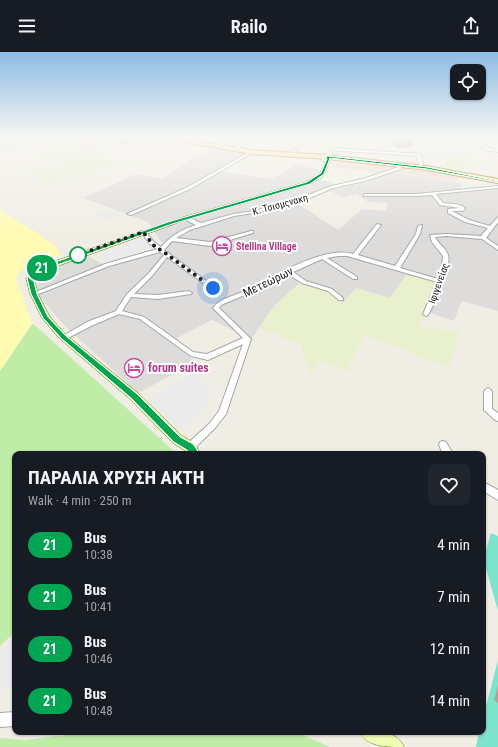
<!DOCTYPE html>
<html lang="en">
<head>
<meta charset="utf-8">
<style>
  body { margin:0; font-family:"Roboto Condensed",sans-serif; background:#20242c; color:#f1f3f6; height:100vh; display:flex; flex-direction:column; font-size:15px; white-space:nowrap }
  * { box-sizing:border-box; margin:0 }
  p { font-size:13px; color:#9ea1a6 }
  .icon { flex:none; width:22px; height:22px; fill:none; stroke:currentColor; stroke-width:2; stroke-linecap:round; stroke-linejoin:round }
  .map { position:relative; flex:1; overflow:hidden }
  .details { position:absolute; left:12px; top:399px; width:474px; height:284px; display:flex; flex-direction:column; background:#171b24; border-radius:8px; box-shadow:0 1px 3px #0004 }
  .details>* { flex:none }
  .badge { padding:0 8px; border-radius:13px; font-size:14px; line-height:26px }
  .controls { position:absolute; left:450px; top:12px; display:grid; gap:8px }
  .controls a { display:grid; place-items:center; width:36px; height:36px; border-radius:8px; background:#171b24; box-shadow:0 1px 3px #0004; font-size:20px }
  .you { position:absolute; width:20px; height:20px; margin:-10px; border:3px solid #fff; border-radius:50%; background:#1a73e8; box-shadow:0 0 0 6px #1a73e833 }
  .map>.badge { position:absolute; translate:-50% -50%; box-shadow:0 0 0 2px #fff }
  .round { display:grid; place-items:center; flex:none; width:42px; height:42px; border-radius:8px; background:#20242c }
  .head { display:flex; align-items:center; justify-content:space-between; height:68px; padding:0 16px }
  h1 { font-size:19px; font-weight:700; line-height:30px }
  ul { padding:0; list-style:none }
  li { display:flex; align-items:center; gap:12px; height:52px; padding:0 16px }
  li div { flex:1 }
  li b { display:block; font-size:15px }
  li em { font-style:normal }
  li .badge { min-width:44px; font-weight:700; text-align:center }
  header { display:flex; justify-content:space-between; align-items:center; height:52px; padding:0 16px; background:#171b24; font-size:18px; font-weight:700 }
  .map>svg:first-child { display:block }
  .residential { fill:#dddcdb }
  .commercial { fill:#f2d8d2 }
  .farmland { fill:#e8f0ce }
  .grass { fill:#bfeda7 }
  .sand { fill:#fffbb3 }
  .pitch { fill:#7de4cc }
  .parking { fill:#ebebeb }
  .lines { fill:none; stroke-linecap:round; stroke-linejoin:round }
  .street-casing { stroke:#a6a6a6; stroke-width:2 }
  .secondary-casing { stroke:#5b7b00; stroke-width:1 }
  .primary-casing { stroke:#997e00; stroke-width:2 }
  .street { fill:#fff; fill-rule:evenodd }
  .secondary { fill:#effdb5; fill-rule:evenodd }
  .primary { fill:#ffe39a; fill-rule:evenodd }
  .wall { fill:#aca69d }
  .shaded-wall { fill:#8c8780 }
  .line { fill:#00a651; stroke:#fff }
  .walk { stroke:#1f1f1f; stroke-width:4; stroke-dasharray:0 7.2 }
  .stop-dot { fill:#fff; stroke:#00a651; stroke-width:2 }
  .labels { text-anchor:middle; stroke-width:4; stroke-linejoin:round; paint-order:stroke }
  .far-street-label { font-size:10px; fill:#1f1f1f; stroke:#fff }
  .far-hotel-label { font-size:10px; font-weight:bold; fill:#b23c85; stroke:#fff; text-anchor:start }
  .street-label { font-size:12px; fill:#1f1f1f; stroke:#fff }
  .hotel-label { font-size:12px; font-weight:bold; fill:#b23c85; stroke:#fff; text-anchor:start }
</style>
</head>
<body>
<header><svg class="icon" aria-label="menu" viewBox="0 0 24 24"><path d="M4 6h16M4 12h16M4 18h16"/></svg>Railo<svg class="icon" aria-label="share" viewBox="0 0 24 24"><path d="M12 15V3M7 8l5-5 5 5M5 13v7h14v-7"/></svg></header>
<div class="map">
<svg width="498" height="695" viewBox="0 0 498 695">
  <rect width="100%" height="100%" fill="#f0eee4"/>
  <path class="residential" d="M215,95L248,101L220,119L272,127L297,112L322,119L317,126L337,133L297,151L338,178L362,157L386,159L388,151L368,150L356,142L344,145L329,139L368,130L393,120L463,132L460,137L464,139L498,136V259L462,249L454,269L356,236L343,251L330,239L275,253L251,287L212,268L177,286L194,311L138,341L63,272L39,244L36,222L86,203L107,214L166,197L148,170L83,146L137,122L163,127L189,109Z"/>
  <path class="commercial" d="M77,86H152L124,99L114,97L96,100L87,96H82L68,88Z
    M333,107L429,118L461,123L456,130L399,120L393,119L387,121L329,115Z"/>
  <path class="farmland" d="M57,86H63L75,94L112,110H132L50,132L29,119L66,113L42,103L57,98L42,89Z
    M256,86H260L284,91L275,97H256L262,92L249,90Z
    M446,103L472,105L486,116L467,113L464,118L444,115Z
    M406,223L442,231L428,261L418,276L459,279L450,316L365,283L350,312L348,320L318,308L310,324L301,292L259,276L275,253L303,228L330,239L343,251L356,236L390,246Z"/>
  <path class="grass" d="M32,272L36,274L177,402H15V580L0,594V319Z
    M92,680H296L330,695H0V686L25,688Z"/>
  <path class="sand" d="M0,158C16,169 52,186 61,202C52,207 22,216 19,220C18,221 17,224 16,226L32,272L0,319Z"/>
  <path class="pitch" d="M491,481L498,484V559L485,513L486,498Z
    M498,608V695H476L479,680H483V666Z"/>
  <path class="parking" d="M141,86H147L132,94L97,100L88,96L115,90L121,92H127Z
    M428,90L456,93L468,98V105L430,102L419,95L422,91H428Z
    M422,103L446,104L444,115L423,111Z
    M111,159L129,162L109,167L90,166L100,161Z
    M151,179L161,193L108,210L91,201Z
    M194,320L209,335L206,355L192,369L178,377L148,347Z
    M15,586V635L0,638V597Z"/>
  <g class="lines">
    <defs>
      <path id="street" d="M47,86H54L0,97V95Z
        M229,86H233L220,95L217,94Z
        M252,86H256L234,98L231,97Z
        M283,86H286L283,89L281,88Z
        M304,86H307L293,103H291Z
        M466,86C476,86 485,96 496,98V93L498,92V100L486,98Z
        M332,96L419,102L421,103L423,112L421,113L419,112L417,104L331,98Z
        M251,99L254,100L190,137L131,163L127,162L188,135Z
        M398,111L401,112V117L365,129L333,136L300,150L254,161L234,164L190,178L176,186L210,190L251,179H253V181L210,194L172,189L164,198L216,236L215,237H211L167,205L152,224L134,242L158,243L189,239L192,241L191,242L158,247L131,245L122,259L144,265L193,300L207,302L243,286L213,256C220,246 234,244 245,239C272,226 323,193 353,202L377,172L381,173L358,203L395,214L416,182L418,174L422,173L420,182L400,216L438,227L442,215L443,204L432,190L430,183L446,182L481,184L488,176L465,170L448,161V157L460,156L440,153L432,143L417,144H364V142H417L498,134V136L436,142L443,151C451,152 460,151 465,156L463,159H452L469,168L490,174L498,165V170L486,186L498,194V198L482,187L446,184L435,185C438,192 446,196 448,203C452,213 434,254 428,263L426,264L423,262L437,230L347,204H338L327,206L357,225V227H353L322,207L293,220L306,229L332,237L343,246V248H339L328,239L302,231L288,222L247,242L221,253L219,256L251,287L226,362L215,376L193,398L190,399L187,398L186,395L187,392L209,372L219,359L243,292L208,308L191,304L140,267L119,262L91,274L66,287H62L61,285L87,270L116,259L127,242L148,222L164,203L160,200L109,214L36,243L34,244L31,242L105,212L157,197L150,192L141,180V179H145L154,190L161,195C171,184 182,177 196,173L184,167V165H188L201,171L233,162L254,159L296,148L331,134L363,127L398,115Z
        M488,336L492,339V357L498,361V369L495,368L484,358V339Z
        M443,389L446,390L453,402H443L439,393L440,390Z
        M483,430L498,438V448L483,439Z
        M15,660V674L0,675V661Z"/>
      <path id="secondary" d="M332,86H337L339,88L330,105L331,107L323,125L310,132L188,167L41,220L34,226L38,242L50,265L65,282L138,341L181,383L194,391L201,402H188L186,399L173,391L130,347L59,286L42,266L30,242L26,226L35,216L184,165L306,130L319,123L326,109H322V106L325,104L335,88Z
        M359,680C376,680 396,677 404,695C387,695 367,695 359,680Z"/>
      <path id="primary" d="M162,86H174L252,98L327,103L427,114L498,127V131L427,118L327,107L252,102Z"/>
    </defs>
    <use href="#street" class="street-casing"/>
    <use href="#secondary" class="secondary-casing"/>
    <use href="#primary" class="primary-casing"/>
    <use href="#street" class="street"/>
    <use href="#secondary" class="secondary"/>
    <use href="#primary" class="primary"/>
  </g>
  <path class="wall" d="M111,86H139L140,87L121,92Z
    M379,86H415L413,94L398,96Z
    M498,632V651L494,648Z"/>
  <path class="shaded-wall" d="M119,86H139L140,87L121,92Z
    M401,86H415L413,94L398,96Z"/>
  <linearGradient id="sky" x2="0" y2="1"><stop stop-color="#8cbce5"/><stop offset="0.47" stop-color="#f8f7f3"/><stop offset="1" stop-color="#f8f7f3" stop-opacity="0"/></linearGradient>
  <rect width="498" height="183" fill="url(#sky)"/>
  <path class="line" d="M327,104L427,115L498,129V130L427,117L330,106L324,122L310,132L172,172L40,219L33,226L37,242L48,265L66,284L137,342L180,385L193,392L200,402L195,406L192,405L187,398L174,390L131,346L62,287L43,266L31,242L27,226L31,220L36,217L168,170L307,130L321,121L327,107L326,105Z"/>
  <g class="lines">
    <path class="walk" d="M78,203L143,180L156,196L161,198L213,236"/>
  </g>
  <defs>
    <symbol id="hotel-ring" viewBox="-11 -11 22 22"><circle r="9.5" fill="#fff" stroke="#d1479c" stroke-width="1.5"/><path d="M-6-4.5h1.5V1H6V5H4.5V3h-9V5H-6ZM-4 0a1.8 1.8 0 1 1 3.6 0ZM.5 0V-2.5h3Q6-2.5 6 0Z" fill="#d1479c"/></symbol>
  </defs>
  <g fill-rule="evenodd">
    <use href="#hotel-ring" x="211" y="183" width="22" height="22"/>
    <use href="#hotel-ring" x="123" y="305" width="22" height="22"/>
  </g>
  <circle class="stop-dot" cx="78" cy="203" r="8"/>
  <g class="labels">
    <g class="far-street-label">
      <text transform="translate(280 152) rotate(-15)" y="4">Κ. Τσισμςνακη</text>
      <text transform="translate(438 231) rotate(-70)" y="4">Ιφιγενείας</text>
    </g>
    <g class="far-hotel-label">
      <text x="236" y="198">Stellina Village</text>
    </g>
    <g class="street-label">
      <text transform="translate(268 230) rotate(-26)" y="4">Μετεώρων</text>
    </g>
    <g class="hotel-label">
      <text x="148" y="320">forum suites</text>
    </g>
  </g>
</svg>
<div class="controls">
<a><svg class="icon" aria-label="locate" viewBox="0 0 24 24"><circle cx="12" cy="12" r="6"/><path d="M12 2v4M12 18v4M2 12h4M18 12h4"/></svg></a>
</div>
<div class="you" style="left:213px;top:236px"></div>
<b class="badge" style="left:42px;top:216px;background:#00a651;color:#fff">21</b>
<section class="details">
<div class="head"><div><h1>ΠΑΡΑΛΙΑ ΧΡΥΣΗ ΑΚΤΗ</h1><p>Walk · 4 min · 250 m</p></div><a class="round"><svg class="icon" aria-label="heart" viewBox="0 0 24 24"><path d="M12 20l-8-8c-3-5 5-10 8-4 3-6 11-1 8 4z"/></svg></a></div>
<ul>
<li><span class="badge" style="background:#00a651;color:#fff">21</span><div><b>Bus</b><p>10:38</p></div><em>4 min</em></li>
<li><span class="badge" style="background:#00a651;color:#fff">21</span><div><b>Bus</b><p>10:41</p></div><em>7 min</em></li>
<li><span class="badge" style="background:#00a651;color:#fff">21</span><div><b>Bus</b><p>10:46</p></div><em>12 min</em></li>
<li><span class="badge" style="background:#00a651;color:#fff">21</span><div><b>Bus</b><p>10:48</p></div><em>14 min</em></li>
</ul>
</section>
</div>
</body>
</html>
